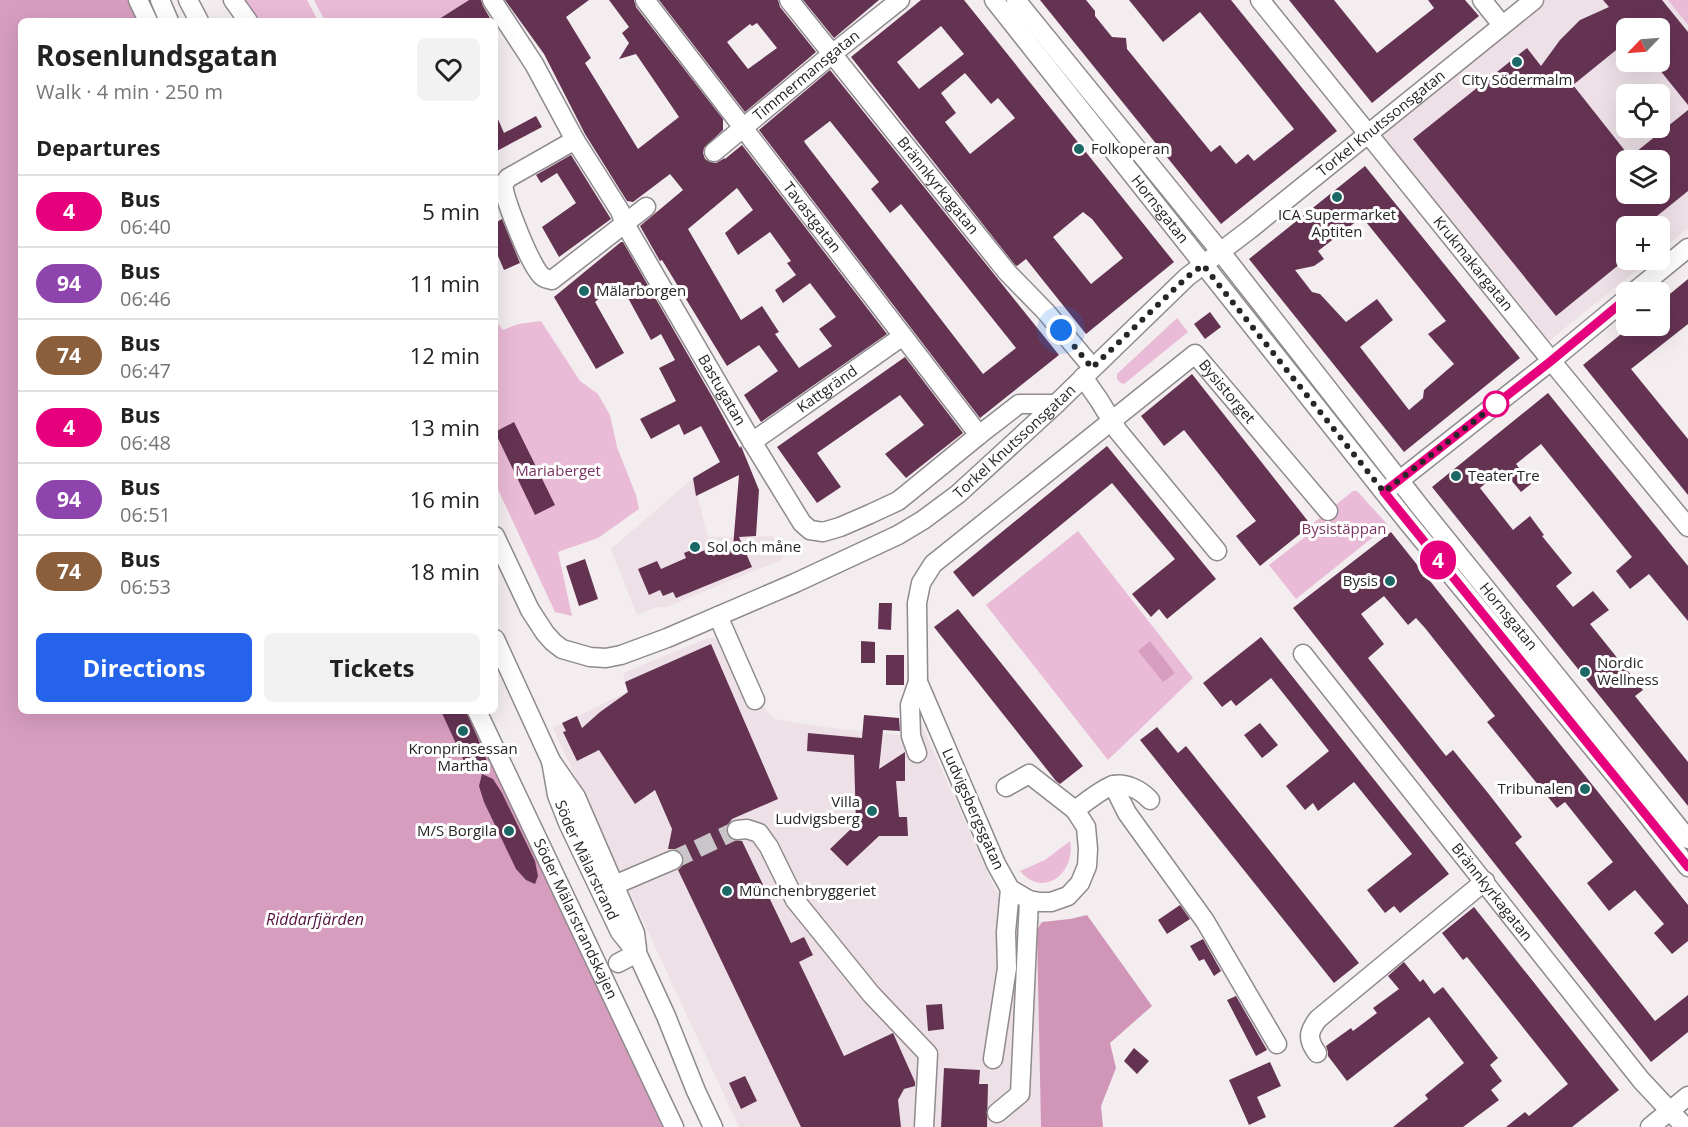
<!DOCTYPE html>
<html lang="en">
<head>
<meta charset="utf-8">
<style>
  body { margin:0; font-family:"Open Sans",sans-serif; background:#f2f2f2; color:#222; height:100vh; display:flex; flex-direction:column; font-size:22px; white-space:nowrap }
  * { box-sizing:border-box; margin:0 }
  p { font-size:20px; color:#767676 }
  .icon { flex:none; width:33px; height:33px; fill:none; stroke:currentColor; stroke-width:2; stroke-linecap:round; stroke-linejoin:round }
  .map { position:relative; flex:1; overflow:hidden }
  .panel { position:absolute; left:18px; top:18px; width:480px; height:696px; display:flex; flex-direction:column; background:#fff; border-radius:9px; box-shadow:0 6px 24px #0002 }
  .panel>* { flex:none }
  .badge { padding:0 12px; border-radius:20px; font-size:21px; line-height:39px }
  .needle { width:39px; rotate:245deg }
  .fabs { position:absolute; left:1616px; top:18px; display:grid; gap:12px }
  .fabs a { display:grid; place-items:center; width:54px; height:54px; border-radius:9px; background:#fff; box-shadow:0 6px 24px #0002; font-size:30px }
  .you { position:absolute; width:30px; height:30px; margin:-15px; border:4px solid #fff; border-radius:50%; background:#1a73e8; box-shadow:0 0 0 9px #1a73e833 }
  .map>.badge { position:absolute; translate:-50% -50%; box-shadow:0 0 0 3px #fff }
  h2 { padding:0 18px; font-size:22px; line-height:54px }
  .round { display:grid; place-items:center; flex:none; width:63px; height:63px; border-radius:9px; background:#f2f2f2 }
  .head { display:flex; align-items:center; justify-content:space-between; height:102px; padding:0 18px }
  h1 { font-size:28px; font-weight:700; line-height:45px }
  .primary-button { display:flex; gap:12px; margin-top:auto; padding:12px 18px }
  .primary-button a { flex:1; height:69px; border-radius:9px; background:#2563eb; color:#fff; font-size:24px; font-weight:700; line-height:69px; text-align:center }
  .primary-button a+a { background:#f2f2f2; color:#222 }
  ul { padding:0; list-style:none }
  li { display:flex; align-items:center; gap:18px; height:72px; padding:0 18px; border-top:2px solid #e0e0e0 }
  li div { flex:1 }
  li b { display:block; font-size:22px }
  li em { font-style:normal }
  li .badge { min-width:66px; font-weight:700; text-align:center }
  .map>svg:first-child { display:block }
  .built { fill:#ede0e7; fill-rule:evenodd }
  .green { fill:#eabbd6 }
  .forest { fill:#d095b7 }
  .water { fill:#d79dbf }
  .building { fill:#653352; fill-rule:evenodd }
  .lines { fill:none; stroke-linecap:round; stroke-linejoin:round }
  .minor-tunnel { stroke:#cac5c8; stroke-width:18; stroke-dasharray:18 9; stroke-linecap:butt }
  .minor-casing { stroke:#8f8a8d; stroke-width:21 }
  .minor { stroke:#fff; stroke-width:18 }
  .line-casing { stroke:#fff; stroke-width:14 }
  .line { stroke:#e6007e; stroke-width:9 }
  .walk { stroke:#272526; stroke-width:6; stroke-dasharray:0 10.8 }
  .poi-dot { fill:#1b6867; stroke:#fff; stroke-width:2 }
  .stop-dot { fill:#fff; stroke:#e6007e; stroke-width:3 }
  .labels { text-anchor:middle; stroke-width:6; stroke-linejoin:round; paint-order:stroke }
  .street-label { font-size:15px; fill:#272526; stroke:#fff }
  .poi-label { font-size:15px; fill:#272526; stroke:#fff; text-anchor:start }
  .park-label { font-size:15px; fill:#7b3461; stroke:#fff }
  .water-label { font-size:16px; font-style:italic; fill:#561240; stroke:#fff }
</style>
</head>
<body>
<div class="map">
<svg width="1688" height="1127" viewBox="0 0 1688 1127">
  <rect width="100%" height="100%" fill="#f3edf0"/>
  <path class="built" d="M1534,0H1688V228L1659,252V226H1626V260H1649L1543,346L1369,134ZM1626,28H1659V62H1626ZM1626,94H1659V128H1626ZM1626,160H1659V194H1626Z
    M693,478L708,537L773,536L783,559L667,607H658L637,615L611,549Z
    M728,636L756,699L774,719L831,728L909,736L919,719L995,889L1017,913L1042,922L1037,930L1041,1127H739L553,728L627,692L623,673L708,638Z"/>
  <path class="green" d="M244,0H307L318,21H260Z
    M314,0H469L436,21H325Z
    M1668,0H1688V25Z
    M1177,318L1188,332L1124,384L1121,383L1117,379V374Z
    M495,320L503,330L518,324L541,321L580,381L598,394L610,415L617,447L636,495L639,509L598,538L558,552L572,616L555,612L495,483Z
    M1353,491H1357L1388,525L1296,599L1269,565L1314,530L1312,524Z
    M1078,531L1193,678L1108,760L986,605Z
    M1070,841C1076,873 1043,899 1020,871L1045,860Z"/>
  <path class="forest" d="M1087,915L1152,1006L1110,1043L1116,1068L1101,1106L1103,1127H1041L1037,930L1042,922L1070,919Z"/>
  <path class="water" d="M0,0H131L140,21H21V711H469L666,1127H0Z
    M1150,641L1175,673L1163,682L1138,651Z"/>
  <path class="building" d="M469,0H481L483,6L490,18L485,21H436Z
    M505,0H589L566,17L591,58L585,63L638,149L679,117L636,54L619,59L629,43L622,33L629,27L609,0H634L636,7L723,119V130L704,148L703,153L705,159L710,162L716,163L725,158V159L742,145L887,334L761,422L744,395L778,371L759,345L727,366L662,260L660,261L640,226L683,190L670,174L633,202L627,201L585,134L544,54ZM737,188L753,210L725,233L738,255L770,232L791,261L787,263L796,275L775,290L783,303L810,283L836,317L819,329L832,346L799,368L775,334L779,332L762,306L741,320L688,229Z
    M659,0H778L780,7L816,52L745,112ZM757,23L777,48L748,69L727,42L750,24L752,26Z
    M803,0H879L834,38Z
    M921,0H964L1174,262L1086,334L1026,259L1017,266L1015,265L851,57ZM941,26L964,54L919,89L897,62ZM965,73L991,104L998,98L1015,118L970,154L945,122L956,113L941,93ZM1083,212L1092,219L1123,258L1091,284L1053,237Z
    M1040,0H1086L1095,11V16L1112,37L1126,38L1127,49L1211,152L1220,145L1236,164L1248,154L1254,161L1294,129L1200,12L1163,42L1129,0H1231L1337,131L1221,224Z
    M1289,0H1334L1377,53L1434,8L1428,0H1465L1479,16L1372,103Z
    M1603,0H1662L1688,32V105L1659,69V28H1626V42L1573,85L1626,152V160L1688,110V191L1657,216L1665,226H1626V259L1556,316L1413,139L1527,48L1541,66L1560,40L1580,20L1609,7ZM1626,160H1659V194H1626Z
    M830,70L1059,355L980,418L759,130ZM830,121L879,182L871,189L890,213L901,204L1016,348L983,374L805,143L804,141Z
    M495,112L504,133L536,116L542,127L495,152Z
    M571,155L611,219L559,257L542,227L576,203L557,173L541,183L536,175Z
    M1365,166L1520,358L1404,452L1249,259ZM1362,217L1446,321L1428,334L1454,364L1424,390L1423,398L1409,410L1360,347L1393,320L1377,299L1346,322L1320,294L1312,292L1295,270L1314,266L1324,259L1318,251Z
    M502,219L520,263L504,270L495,249V223Z
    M621,242H623L714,400L740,448L741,446L759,490L756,536L739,537L752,567L676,598L673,592L663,596L660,590L649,595L638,569L657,561L661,569L686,558L684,553L696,548L698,553L710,548L713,556L733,547L739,475L696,496L693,478L720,462L701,426L684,435L679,424L651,439L640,419L676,401L659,368L675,360L661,334L651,340L628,298L626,299L618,282L595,302L624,353L596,369L554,297Z
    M1688,279V324L1631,369L1688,439V495L1583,365L1631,326H1659V303Z
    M1210,312L1221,327L1205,339L1194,324Z
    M905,357L963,433L906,478L885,454L924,425L900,395L817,453L841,487L817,503L777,447Z
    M1192,374L1311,525L1260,566L1236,536L1256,521L1184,430L1164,446L1141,416Z
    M1548,393L1688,566V621L1649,574L1630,589L1616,571L1632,557L1541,444L1516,464L1531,484L1521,492L1502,469L1480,488L1513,530L1530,516L1544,535L1542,536L1572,573L1556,586L1573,607L1593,591L1609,610L1590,624L1643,690L1635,696L1688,762V806L1432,487Z
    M514,422L555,505L535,515L495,432Z
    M1107,446L1216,579L1167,619L1159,609L1151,617L1132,594L1175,559L1112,483L973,597L953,572Z
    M1391,532L1688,905V941L1672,954L1654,933L1664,924L1635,890L1609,911L1587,883L1613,862L1565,802L1557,808L1487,722L1495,716L1425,628L1416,618L1408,625L1384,596L1361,614L1384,644L1368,658L1446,756L1453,750L1488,793L1522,837L1515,843L1655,1021L1688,995V1032L1651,1062L1293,608Z
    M585,559L598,599L579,606L566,566Z
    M879,603H892L891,630L878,629Z
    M958,609L1083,766L1060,784L1056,781L934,627Z
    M1261,637L1449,874L1400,913L1394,906L1385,913L1367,890L1412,854L1354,782L1318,811L1313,803L1305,810L1286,786L1329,751L1271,678L1236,706L1231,700L1222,707L1203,683Z
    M861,641L875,642V663H861Z
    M711,644L778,799L732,819L727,826L726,831L728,836L733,840L742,841L791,943L804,937L813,955L799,962L844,1056L893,1033L915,1082V1086L904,1089L898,1100L901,1127H801L678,870L682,866L684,862L683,855L679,851L675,849H668L672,829L655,790L635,804L599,750L577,761L563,732L566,731L562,723L577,716L582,728L600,712L628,692L625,682Z
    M886,655H904V685H886Z
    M441,711H466L485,755L487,762L481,774L470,768L464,761Z
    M864,715L899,718L900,731L883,730L879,769L905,752V781H896L899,817H907L908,836H879L847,866L830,849L856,824L854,755L807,751L808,733L862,738Z
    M1260,723L1278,745L1262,758L1244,735Z
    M1157,727L1178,753L1186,746L1359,963L1334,983L1140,740Z
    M482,774L493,779L502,793L535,861L538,876L535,884L526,880L516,869L484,802L479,786Z
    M1180,905L1190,919L1167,934L1158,920Z
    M1474,907L1619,1090L1572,1127H1506L1525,1112L1529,1116L1568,1084L1467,957L1463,960L1442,933Z
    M1203,939L1221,971L1214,976L1204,959L1199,961L1190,946Z
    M1404,962L1420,982L1423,979L1434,994L1443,987L1498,1058L1490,1065L1502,1081L1491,1090L1499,1100L1463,1127H1393L1428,1099L1425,1095L1464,1063L1429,1017L1347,1081L1328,1056V1052L1326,1046L1351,1028L1353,1031L1377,1013L1373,1008L1399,989L1388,976Z
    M1236,996L1267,1050L1256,1056L1227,1000Z
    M942,1004L944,1029L928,1031L926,1005Z
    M1134,1048L1149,1061L1137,1074L1124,1061Z
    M1270,1062L1281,1086L1257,1097L1266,1117L1249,1125L1229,1080Z
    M944,1068L980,1070L979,1084H988L987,1127H941Z
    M745,1076L757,1101L741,1109L729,1083Z"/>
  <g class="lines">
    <path class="minor-tunnel" d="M673,860L737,830"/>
    <defs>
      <g id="minor">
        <path d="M138,0L148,21"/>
        <path d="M160,0L169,21"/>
        <path d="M188,0L199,21"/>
        <path d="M233,0L248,21"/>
        <path id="s1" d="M492,0L534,64L575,140L620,211L625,224L748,435L802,523L810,530L823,532L840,527L870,514L898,501L908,493L979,435L1019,404H1056"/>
        <path id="s2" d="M645,0L979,435"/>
        <path id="s3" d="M789,0L1007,272L1046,312L1092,367"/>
        <path id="s4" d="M994,0L1406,520L1633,797L1688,867"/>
        <path id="s5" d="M1016,0L1220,251L1421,508L1688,839"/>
        <path id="s6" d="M1260,0L1562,374L1688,527"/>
        <path d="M1482,0L1502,25"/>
        <path d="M575,140L508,178L503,185C505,200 531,269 543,277C546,279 549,279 552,280L646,207"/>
        <path id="s7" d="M714,152L832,54L900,0"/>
        <path d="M1634,292L1688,248"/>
        <path d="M1083,377L1099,400L1118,431L1217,551"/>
        <path id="s8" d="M752,442L903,336"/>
        <path d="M1391,487L1551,361L1626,299"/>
        <path id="s9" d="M495,536L530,610L545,633L553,642L562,649L590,657L606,658L621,655L667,638L795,583L898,535L923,520L958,494L1056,404L1187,277L1249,230L1534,0"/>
        <path d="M718,616L755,700"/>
        <path d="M495,639L551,761L576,797L635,933L637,949"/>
        <path id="s10" d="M1303,654L1641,1080L1685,1127"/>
        <path id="s11" d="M477,711L674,1127"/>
        <path d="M917,753L911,736L910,705L918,682"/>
        <path id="s12" d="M551,761L557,795L568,823L620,932L637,953L666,1016L696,1091L713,1127"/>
        <path d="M1113,785L1127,813L1205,921L1277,1044"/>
        <path id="s13" d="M1006,787L1029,774L1075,810L1086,827L1088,849L1087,866L1080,883L1068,896L1051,902H1040L1029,900L1010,889L996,864L918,682L917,603L921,583L933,564L1195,354L1328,511"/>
        <path d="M1075,810C1086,802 1099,791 1111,786C1124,781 1141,790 1150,800"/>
        <path d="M737,830L747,829L759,833L769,847L795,900L871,994L928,1054L924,1127"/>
        <path d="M605,889L673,860"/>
        <path d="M618,963L637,953"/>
        <path d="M1317,1053C1307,1039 1308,1032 1318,1019L1485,881"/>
        <path d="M993,1059L1007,968L1006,932L1010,889"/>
        <path d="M997,1113L1020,1094L1029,900"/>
        <path d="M1650,1127L1688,1096"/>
      </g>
    </defs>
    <use href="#minor" class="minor-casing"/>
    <use href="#minor" class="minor"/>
  </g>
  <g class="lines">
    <defs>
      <path id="line" d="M1626,299L1551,361L1384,492L1688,867"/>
    </defs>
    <use href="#line" class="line-casing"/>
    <use href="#line" class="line"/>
    <path class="walk" d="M1061,330L1092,368L1187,277L1203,265L1384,492L1496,404"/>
  </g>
  <g class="poi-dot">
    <circle cx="1517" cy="62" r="6"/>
    <circle cx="1079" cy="149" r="6"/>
    <circle cx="1337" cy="197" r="6"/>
    <circle cx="584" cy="291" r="6"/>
    <circle cx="1456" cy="476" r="6"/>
    <circle cx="695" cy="547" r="6"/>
    <circle cx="1390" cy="581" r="6"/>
    <circle cx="1585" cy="672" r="6"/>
    <circle cx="463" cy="731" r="6"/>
    <circle cx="1585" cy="789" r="6"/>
    <circle cx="872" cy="811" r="6"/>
    <circle cx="509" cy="831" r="6"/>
    <circle cx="727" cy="891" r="6"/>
  </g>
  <circle class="stop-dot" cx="1496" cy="404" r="12"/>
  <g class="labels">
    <g class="street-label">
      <text dy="5" stroke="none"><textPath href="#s7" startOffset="120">Timmermansgatan</textPath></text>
      <text dy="5" stroke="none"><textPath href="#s9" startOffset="1131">Torkel Knutssonsgatan</textPath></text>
      <text dy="5" stroke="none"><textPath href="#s3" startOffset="238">Brännkyrkagatan</textPath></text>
      <text dy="5" stroke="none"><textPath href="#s4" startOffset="267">Hornsgatan</textPath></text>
      <text dy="5" stroke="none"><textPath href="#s2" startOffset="274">Tavastgatan</textPath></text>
      <text dy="5" stroke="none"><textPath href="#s6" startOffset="339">Krukmakargatan</textPath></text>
      <text dy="5" stroke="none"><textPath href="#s1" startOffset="453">Bastugatan</textPath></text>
      <text dy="5" stroke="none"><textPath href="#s8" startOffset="92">Kattgränd</textPath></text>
      <text dy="5" stroke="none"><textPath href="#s13" startOffset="976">Bysistorget</textPath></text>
      <text dy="5" stroke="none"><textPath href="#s9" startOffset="645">Torkel Knutssonsgatan</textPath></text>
      <text dy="5" stroke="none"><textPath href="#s5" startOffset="789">Hornsgatan</textPath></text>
      <text transform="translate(973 809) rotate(66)" y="5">Ludvigsbergsgatan</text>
      <text dy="5" stroke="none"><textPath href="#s12" startOffset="106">Söder Mälarstrand</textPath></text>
      <text dy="5" stroke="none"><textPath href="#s10" startOffset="304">Brännkyrkagatan</textPath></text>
      <text dy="5" stroke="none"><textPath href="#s11" startOffset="230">Söder Mälarstrandskajen</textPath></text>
    </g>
    <g class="poi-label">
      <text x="1517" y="85" text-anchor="middle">City Södermalm</text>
      <text x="1091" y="154">Folkoperan</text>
      <text x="1337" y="220" text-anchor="middle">ICA Supermarket<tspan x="1337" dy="17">Aptiten</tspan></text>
      <text x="596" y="296">Mälarborgen</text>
      <text x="1468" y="481">Teater Tre</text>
      <text x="707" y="552">Sol och måne</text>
      <text x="1378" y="586" text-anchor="end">Bysis</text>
      <text x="1597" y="668">Nordic<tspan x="1597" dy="17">Wellness</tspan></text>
      <text x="463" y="754" text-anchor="middle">Kronprinsessan<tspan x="463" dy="17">Martha</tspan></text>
      <text x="1573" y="794" text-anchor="end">Tribunalen</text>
      <text x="860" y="807" text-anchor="end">Villa<tspan x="860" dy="17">Ludvigsberg</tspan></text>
      <text x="497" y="836" text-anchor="end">M/S Borgila</text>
      <text x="739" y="896">Münchenbryggeriet</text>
    </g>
    <g class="park-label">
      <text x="558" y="476">Mariaberget</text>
      <text x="1344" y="534">Bysistäppan</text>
    </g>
    <g class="water-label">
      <text x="315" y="925">Riddarfjärden</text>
    </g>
  </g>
</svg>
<div class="fabs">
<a><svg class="needle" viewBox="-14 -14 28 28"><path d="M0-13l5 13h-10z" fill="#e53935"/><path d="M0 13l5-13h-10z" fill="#767676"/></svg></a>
<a><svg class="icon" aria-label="locate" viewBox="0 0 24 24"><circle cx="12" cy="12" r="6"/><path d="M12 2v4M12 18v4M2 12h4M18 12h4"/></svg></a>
<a><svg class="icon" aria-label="layers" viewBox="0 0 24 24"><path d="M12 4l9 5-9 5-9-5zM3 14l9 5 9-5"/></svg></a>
<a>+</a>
<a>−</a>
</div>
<div class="you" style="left:1061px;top:330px"></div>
<b class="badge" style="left:1438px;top:560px;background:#e6007e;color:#fff">4</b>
<section class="panel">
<div class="head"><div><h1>Rosenlundsgatan</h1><p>Walk · 4 min · 250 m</p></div><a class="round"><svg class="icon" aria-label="heart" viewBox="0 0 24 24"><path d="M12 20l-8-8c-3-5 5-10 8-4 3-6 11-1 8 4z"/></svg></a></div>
<h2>Departures</h2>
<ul>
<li><span class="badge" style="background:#e6007e;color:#fff">4</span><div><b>Bus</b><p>06:40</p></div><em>5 min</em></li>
<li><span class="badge" style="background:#8e44ad;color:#fff">94</span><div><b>Bus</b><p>06:46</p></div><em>11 min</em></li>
<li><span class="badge" style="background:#8b5e3c;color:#fff">74</span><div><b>Bus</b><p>06:47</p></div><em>12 min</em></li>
<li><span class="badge" style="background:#e6007e;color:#fff">4</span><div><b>Bus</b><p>06:48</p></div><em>13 min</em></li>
<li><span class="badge" style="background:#8e44ad;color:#fff">94</span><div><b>Bus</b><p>06:51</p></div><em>16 min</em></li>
<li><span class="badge" style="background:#8b5e3c;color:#fff">74</span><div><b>Bus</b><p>06:53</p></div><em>18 min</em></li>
</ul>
<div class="primary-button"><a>Directions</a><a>Tickets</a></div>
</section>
</div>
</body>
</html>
